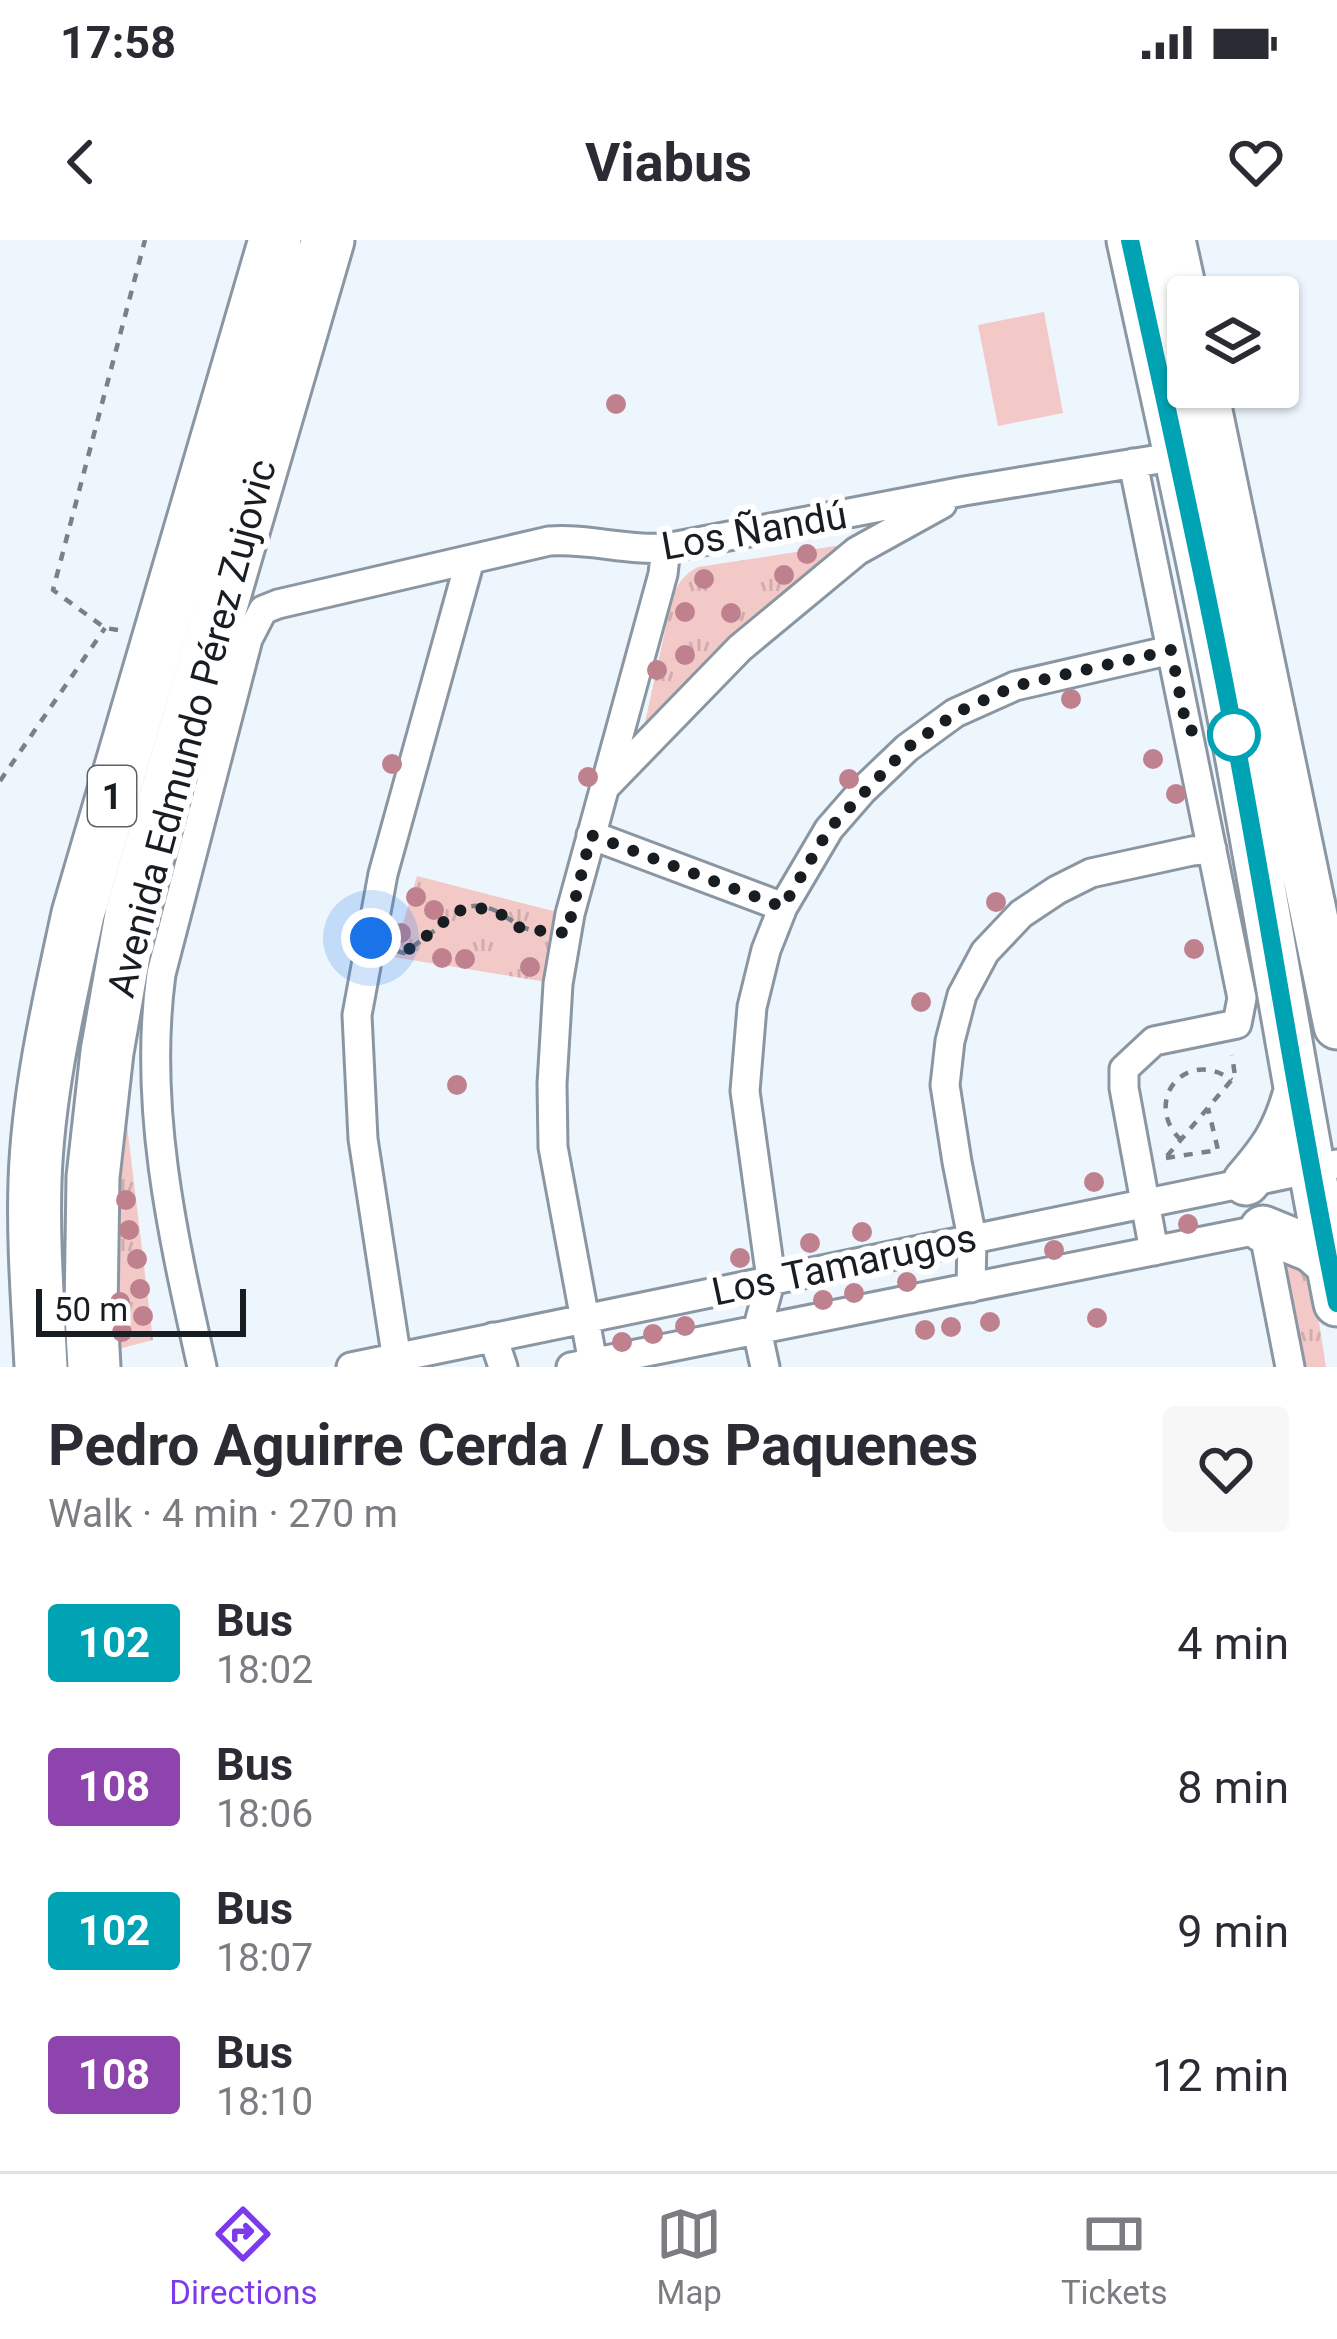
<!DOCTYPE html>
<html lang="en">
<head>
<meta charset="utf-8">
<style>
  body { margin:0; font-family:Roboto,sans-serif; background:#f7f7f7; color:#2b2b33; height:100vh; display:flex; flex-direction:column; font-size:45px; white-space:nowrap }
  * { box-sizing:border-box; margin:0 }
  p { font-size:39px; color:#7c7c81 }
  .icon { flex:none; width:66px; height:66px; fill:none; stroke:currentColor; stroke-width:2; stroke-linecap:round; stroke-linejoin:round }
  .map { position:relative; height:1127px; overflow:hidden }
  .panel { display:flex; flex-direction:column; background:#fff; flex:1 }
  .panel>* { flex:none }
  .badge { padding:0 24px; border-radius:9px; font-size:42px; line-height:78px }
  .controls { position:absolute; left:1167px; top:36px; display:grid; gap:24px }
  .controls a { display:grid; place-items:center; width:132px; height:132px; border-radius:12px; background:#fff; box-shadow:0 3px 9px #0004; font-size:60px }
  .scale { position:absolute; left:36px; bottom:30px; width:210px; box-sizing:border-box; padding-left:12px; border:6px solid #181d22; border-top:0; font-size:33px; line-height:42px; white-space:nowrap; color:#181d22; -webkit-text-stroke:9px #fff; paint-order:stroke }
  .you { position:absolute; width:60px; height:60px; margin:-30px; border:9px solid #fff; border-radius:50%; background:#1a73e8; box-shadow:0 0 0 18px #1a73e833 }
  .map>.badge { position:absolute; translate:-50% -50%; box-shadow:0 0 0 6px #fff }
  .round { display:grid; place-items:center; flex:none; width:126px; height:126px; border-radius:12px; background:#f7f7f7 }
  .headline { display:flex; align-items:center; justify-content:space-between; height:204px; padding:0 48px }
  h1 { font-size:57px; font-weight:700; line-height:90px }
  ul { padding:0; list-style:none }
  li { display:flex; align-items:center; gap:36px; height:144px; padding:0 48px }
  li div { flex:1 }
  li b { display:block; font-size:45px }
  li em { font-style:normal }
  li .badge { min-width:132px; font-weight:700; text-align:center }
  .status { display:flex; justify-content:space-between; align-items:center; height:84px; padding:0 60px; background:#fff; direction:ltr }
  .status svg { height:33px; fill:currentColor }
  header { display:flex; justify-content:space-between; align-items:center; height:156px; padding:0 48px; background:#fff; font-size:54px; font-weight:700 }
  .tab-bar { display:flex; justify-content:space-around; align-items:center; height:168px; border-top:3px solid #e1e1e2; background:#fff; font-size:33px; color:#7c7c81 }
  .tab-bar a { display:grid; justify-items:center; gap:6px }
  .tab-bar .selected { color:#7c3aed }
  .map>svg:first-child { display:block }
  .grass { fill:url(#grass-tufts) }
  .garden { fill:#f3c9c8 }
  .lines { fill:none; stroke-linecap:round; stroke-linejoin:round }
  .street-casing { stroke:#8a97a3; stroke-width:33 }
  .primary-casing { stroke:#8a97a3; stroke-width:51 }
  .highway-casing { stroke:#8a97a3; stroke-width:57 }
  .path { stroke:#7a8086; stroke-width:4.5; stroke-dasharray:9 9; stroke-linecap:butt }
  .street { stroke:#fff; stroke-width:27 }
  .primary { stroke:#fff; stroke-width:45 }
  .highway { stroke:#fff; stroke-width:51 }
  .tree { fill:#c0818e }
  .line-casing { stroke:#fff; stroke-width:27 }
  .line { stroke:#00a3b4; stroke-width:18 }
  .walk { stroke:#181d22; stroke-width:12; stroke-dasharray:0 21.6 }
  .stop-dot { fill:#fff; stroke:#00a3b4; stroke-width:6 }
  .labels { text-anchor:middle; stroke-width:12; stroke-linejoin:round; paint-order:stroke }
  .shield { fill:#fff; stroke:#5d6164; stroke-width:3 }
  .shield-label { font-size:36px; font-weight:bold; fill:#181d22 }
  .street-label { font-size:39px; fill:#181d22; stroke:#fff }
</style>
</head>
<body>
<div class="status"><b>17:58</b><svg viewBox="0 0 49 12"><path d="M0 12V9h3v3zM5 12V6h3v6zM10 12V3h3v9zM15 12V0h3v12zM26 1h20v11H26zM47 4h2v5h-2z"/></svg></div>
<header><svg class="icon" aria-label="back" viewBox="0 0 24 24"><path d="M15 5l-7 7 7 7"/></svg>Viabus<svg class="icon" aria-label="heart" viewBox="0 0 24 24"><path d="M12 20l-8-8c-3-5 5-10 8-4 3-6 11-1 8 4z"/></svg></header>
<div class="map">
<svg width="1337" height="1127" viewBox="0 0 1337 1127">
  <defs>
    <pattern id="grass-tufts" width="24" height="20" patternUnits="userSpaceOnUse" patternTransform="scale(3)"><rect width="24" height="20" fill="#f3c9c8"/><path d="M3 7l-1-3M5 7V3M7 7l1-3M15 17l-1-3M17 17v-4M19 17l1-3" fill="none" stroke="#d0acac"/></pattern>
  </defs>
  <rect width="100%" height="100%" fill="#edf5fd"/>
  <path class="grass" d="M848,304L734,397L643,492L672,358C678,343 684,334 698,327Z
    M417,636L557,672L546,742L393,717Z
    M122,844L153,1100L114,1110L112,970Z
    M1271,1010L1317,1026L1313,1044L1326,1127H1298Z"/>
  <path class="garden" d="M1044,72L1063,173L998,186L978,85Z"/>
  <g class="lines">
    <defs>
      <path id="street" d="M1133,223L1242,758L1237,784L1154,801L1124,829V848L1154,1011
        M606,546L740,408L857,311L942,264
        M591,595L783,667
        M1263,989L1290,1127
        M971,1048L972,998L957,922L945,845L950,801L962,755L985,712L1021,674L1057,650L1091,633L1192,611L1212,609
        M493,1097L503,1127
        M593,1123L553,907L552,844L558,744L570,674L663,334L666,308
        M202,1127C173,997 143,868 161,734L248,399L263,370L278,364L549,301C589,298 627,311 666,308L964,251L1178,216
        M351,1127L1337,924
        M398,1127L363,899L357,775L383,634L470,320
        M571,1127L1273,987
        M765,1127L757,1090L771,1039L745,851L752,767L766,710L783,667L829,589L863,550L907,508L955,473L1015,446L1171,410"/>
      <path id="primary" d="M1130,0C1164,157 1200,314 1230,472C1268,669 1298,867 1337,1063
        M1172,0L1188,73
        M1204,147L1337,786
        M1246,942C1272,912 1285,894 1296,855
        M1263,989L1312,1009L1329,1024"/>
      <path id="highway" d="M41,1127C38,1065 33,1003 35,941C38,851 59,762 78,674L275,0
        M94,1127L91,1073L93,937L107,812L131,675L328,0"/>
    </defs>
    <use href="#street" class="street-casing"/>
    <use href="#primary" class="primary-casing"/>
    <use href="#highway" class="highway-casing"/>
    <path class="path" d="M118,390L105,388L53,350L145,0
      M0,541L105,388
      M397,711L404,713C415,705 425,698 435,690C454,674 466,658 494,670C510,678 519,689 537,691
      M1181,900C1142,863 1184,806 1232,840
      M1167,916L1235,836L1232,815
      M1166,918L1218,910L1208,868"/>
    <use href="#street" class="street"/>
    <use href="#primary" class="primary"/>
    <use href="#highway" class="highway"/>
  </g>
  <g class="tree">
    <circle cx="616" cy="164" r="10"/>
    <circle cx="807" cy="314" r="10"/>
    <circle cx="784" cy="335" r="10"/>
    <circle cx="704" cy="339" r="10"/>
    <circle cx="685" cy="372" r="10"/>
    <circle cx="731" cy="373" r="10"/>
    <circle cx="685" cy="415" r="10"/>
    <circle cx="657" cy="430" r="10"/>
    <circle cx="1071" cy="459" r="10"/>
    <circle cx="1153" cy="519" r="10"/>
    <circle cx="392" cy="524" r="10"/>
    <circle cx="588" cy="537" r="10"/>
    <circle cx="849" cy="539" r="10"/>
    <circle cx="1176" cy="554" r="10"/>
    <circle cx="416" cy="657" r="10"/>
    <circle cx="996" cy="662" r="10"/>
    <circle cx="434" cy="670" r="10"/>
    <circle cx="401" cy="693" r="10"/>
    <circle cx="1194" cy="709" r="10"/>
    <circle cx="442" cy="718" r="10"/>
    <circle cx="465" cy="719" r="10"/>
    <circle cx="530" cy="727" r="10"/>
    <circle cx="921" cy="762" r="10"/>
    <circle cx="457" cy="845" r="10"/>
    <circle cx="1094" cy="942" r="10"/>
    <circle cx="126" cy="960" r="10"/>
    <circle cx="1188" cy="984" r="10"/>
    <circle cx="129" cy="990" r="10"/>
    <circle cx="862" cy="992" r="10"/>
    <circle cx="810" cy="1003" r="10"/>
    <circle cx="1054" cy="1010" r="10"/>
    <circle cx="740" cy="1018" r="10"/>
    <circle cx="137" cy="1019" r="10"/>
    <circle cx="907" cy="1042" r="10"/>
    <circle cx="140" cy="1049" r="10"/>
    <circle cx="854" cy="1053" r="10"/>
    <circle cx="823" cy="1060" r="10"/>
    <circle cx="120" cy="1062" r="10"/>
    <circle cx="143" cy="1076" r="10"/>
    <circle cx="1097" cy="1078" r="10"/>
    <circle cx="990" cy="1082" r="10"/>
    <circle cx="685" cy="1086" r="10"/>
    <circle cx="951" cy="1087" r="10"/>
    <circle cx="925" cy="1090" r="10"/>
    <circle cx="122" cy="1092" r="10"/>
    <circle cx="653" cy="1094" r="10"/>
    <circle cx="622" cy="1102" r="10"/>
  </g>
  <g class="lines">
    <defs>
      <path id="line" d="M1130,0C1164,157 1200,314 1230,472C1268,669 1297,867 1337,1063"/>
    </defs>
    <use href="#line" class="line-casing"/>
    <use href="#line" class="line"/>
    <path class="walk" d="M371,698L404,713L441,685L451,673L473,667L496,671L522,689L567,693L591,595L783,667L829,589L907,508L956,473L1015,446L1171,410L1187,490L1234,495"/>
  </g>
  <circle class="stop-dot" cx="1234" cy="495" r="24"/>
  <g class="labels">
    <rect class="shield" x="88" y="526" width="48" height="60" rx="9"/>
    <g class="shield-label">
      <text x="112" y="569">1</text>
    </g>
    <g class="street-label">
      <text transform="translate(754 290) rotate(-10)" y="14">Los Ñandú</text>
      <text transform="translate(191 488) rotate(-75)" y="14">Avenida Edmundo Pérez Zujovic</text>
      <text transform="translate(844 1024) rotate(-12)" y="14">Los Tamarugos</text>
    </g>
  </g>
</svg>
<div class="controls">
<a><svg class="icon" aria-label="layers" viewBox="0 0 24 24"><path d="M12 4l9 5-9 5-9-5zM3 14l9 5 9-5"/></svg></a>
</div>
<div class="scale">50 m</div>
<div class="you" style="left:371px;top:698px"></div>
</div>
<section class="panel">
<div class="headline"><div><h1>Pedro Aguirre Cerda / Los Paquenes</h1><p>Walk · 4 min · 270 m</p></div><a class="round"><svg class="icon" aria-label="heart" viewBox="0 0 24 24"><path d="M12 20l-8-8c-3-5 5-10 8-4 3-6 11-1 8 4z"/></svg></a></div>
<ul>
<li><span class="badge" style="background:#00a3b4;color:#fff">102</span><div><b>Bus</b><p>18:02</p></div><em>4 min</em></li>
<li><span class="badge" style="background:#8e44ad;color:#fff">108</span><div><b>Bus</b><p>18:06</p></div><em>8 min</em></li>
<li><span class="badge" style="background:#00a3b4;color:#fff">102</span><div><b>Bus</b><p>18:07</p></div><em>9 min</em></li>
<li><span class="badge" style="background:#8e44ad;color:#fff">108</span><div><b>Bus</b><p>18:10</p></div><em>12 min</em></li>
</ul>
</section>
<nav class="tab-bar">
<a class="selected"><svg class="icon" aria-label="directions" viewBox="0 0 24 24"><path d="M12 3l9 9-9 9-9-9zM9 14v-3h6M13 9l2 2-2 2"/></svg>Directions</a>
<a><svg class="icon" aria-label="map" viewBox="0 0 24 24"><path d="M3 6l6-2 6 2 6-2v14l-6 2-6-2-6 2zM9 4v14M15 6v14"/></svg>Map</a>
<a><svg class="icon" aria-label="tickets" viewBox="0 0 24 24"><path d="M3 7h18v10H3zM15 7v10"/></svg>Tickets</a>
</nav>
</body>
</html>
